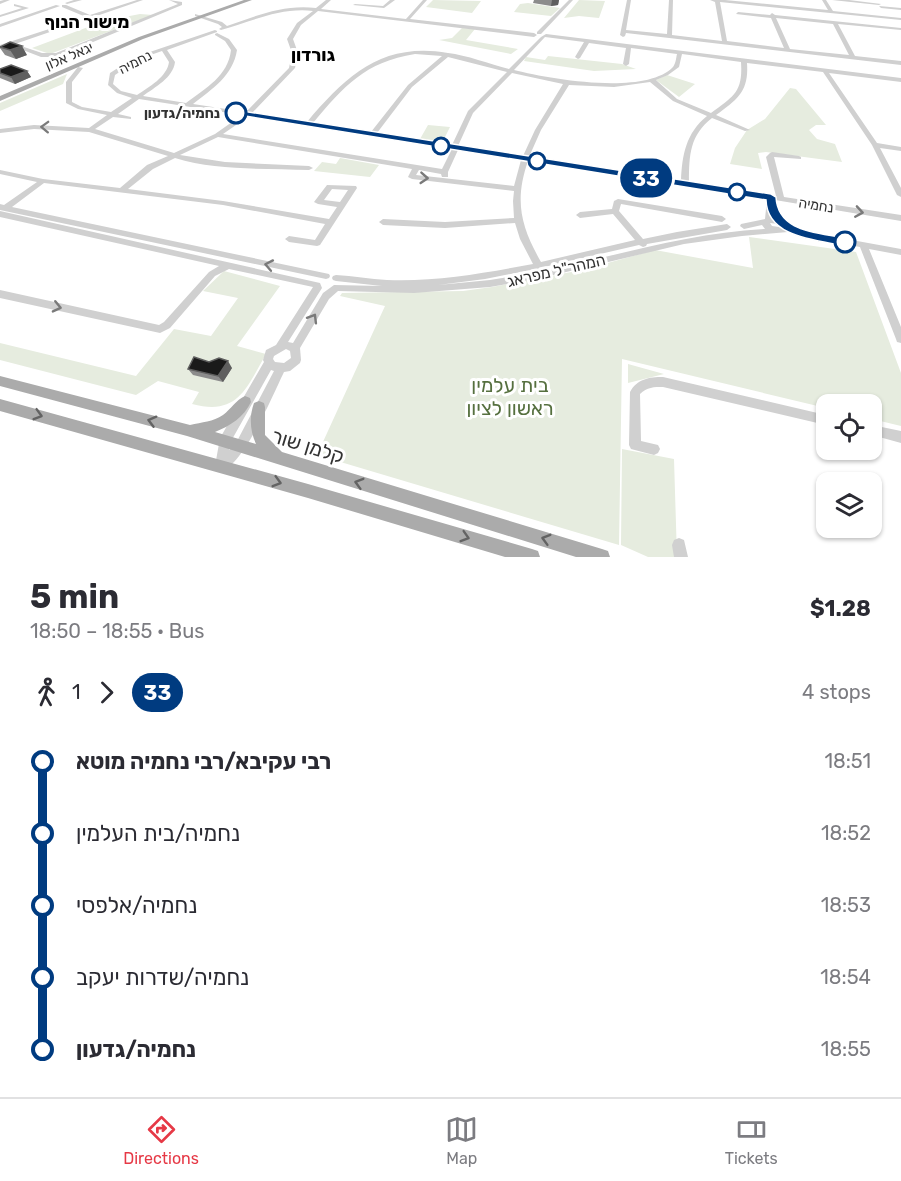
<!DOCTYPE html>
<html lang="en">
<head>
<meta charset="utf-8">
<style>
  body { margin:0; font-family:Rubik,"Noto Sans Hebrew",sans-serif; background:#f2f2f3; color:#2b2b33; height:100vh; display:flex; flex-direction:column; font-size:22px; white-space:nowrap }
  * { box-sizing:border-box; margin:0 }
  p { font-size:20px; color:#7c7c81 }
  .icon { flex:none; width:33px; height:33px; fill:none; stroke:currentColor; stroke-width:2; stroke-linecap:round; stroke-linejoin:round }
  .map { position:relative; height:557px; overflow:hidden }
  .sheet { display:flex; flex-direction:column; background:#fff; flex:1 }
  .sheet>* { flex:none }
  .badge { padding:0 12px; border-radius:20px; font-size:21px; line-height:39px }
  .buttons { position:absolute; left:816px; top:394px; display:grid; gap:12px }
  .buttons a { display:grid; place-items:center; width:66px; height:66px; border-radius:12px; background:#fff; box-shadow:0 2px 4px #0004; font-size:30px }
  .map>.badge { position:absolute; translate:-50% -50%; box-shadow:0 0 0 3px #fff }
  .legs { display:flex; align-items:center; gap:9px; height:66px; padding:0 30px; font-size:20px }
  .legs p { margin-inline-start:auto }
  .headline { display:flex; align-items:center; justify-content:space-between; height:102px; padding:0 30px }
  h1 { font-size:33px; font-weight:700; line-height:45px }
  ul { padding:0 30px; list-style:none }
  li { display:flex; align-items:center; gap:21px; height:72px; font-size:22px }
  li i { display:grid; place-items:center; width:9px; height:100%; margin:0 8px; background:currentColor }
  li i::after { content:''; width:15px; height:15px; margin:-8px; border:4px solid; border-radius:50%; background:#fff }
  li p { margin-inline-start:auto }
  li:first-child i { background:linear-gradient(#0000 50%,currentColor 0) }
  li:last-child i { background:linear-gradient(currentColor 50%,#0000 0) }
  .dock { display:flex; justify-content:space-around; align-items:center; height:84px; border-top:2px solid #e1e1e2; background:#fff; font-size:16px; color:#7c7c81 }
  .dock a { display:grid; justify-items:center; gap:3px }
  .dock .selected { color:#e63946 }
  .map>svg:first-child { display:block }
  .green { fill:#e6ecdf }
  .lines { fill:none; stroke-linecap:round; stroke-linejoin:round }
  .minor { fill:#d0d0d0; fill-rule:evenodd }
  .major { fill:#ababab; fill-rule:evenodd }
  .wall { fill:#8c8c8c }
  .shaded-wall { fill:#5f5f5f }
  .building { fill:#1a1a1a; stroke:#5f5f5f; stroke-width:1.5 }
  .oneway { stroke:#7a7a7a }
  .oneway2 { stroke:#636363 }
  .line-1 { fill:#003b80; stroke:#fff; stroke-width:1.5 }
  .stop-1-dot { fill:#fff; stroke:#003b80; stroke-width:3 }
  .labels { text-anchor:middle; stroke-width:6; stroke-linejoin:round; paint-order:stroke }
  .far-street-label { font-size:14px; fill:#333; stroke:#fff }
  .far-stop-label { font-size:14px; font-weight:bold; fill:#333; stroke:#fff; text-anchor:end }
  .street-label { font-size:16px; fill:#333; stroke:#fff }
  .far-district-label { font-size:18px; font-weight:bold; fill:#000; stroke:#fff }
  .near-park-label { font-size:20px; fill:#56703f; stroke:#fff }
  .near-street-label { font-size:20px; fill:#333; stroke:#fff }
</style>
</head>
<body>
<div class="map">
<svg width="901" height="557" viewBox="0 0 901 557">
  <rect width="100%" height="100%" fill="#fff"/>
  <path class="green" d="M433,0L481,1L472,13L426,7Z
    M579,0L605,1L599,18L579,16L564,18Z
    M528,3L560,8L551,16L514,12L520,4Z
    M140,14L153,15L50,54L32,48L104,21Z
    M462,28L475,29L466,40L518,49L511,54L439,40L452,38Z
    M548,56L622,64L636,69L594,71L524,61L526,57L545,60Z
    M67,74L63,84L0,111V103Z
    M667,75L695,84L679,97L656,80Z
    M790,88L796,89L826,125H816L809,130L817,139L835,144L842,162L766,152L758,153L762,169L730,164L735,148L747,130L765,119Z
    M428,125L450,127L444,139L435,142L420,139Z
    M340,158L379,165L370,177L314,171L322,162L336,164Z
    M749,237L856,252L901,373V426L872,419V405H826V408L622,359L619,545L317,455L385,306L340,296L342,293L463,291L492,287L582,270L655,250L753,268Z
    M224,271L280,286L237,346L266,354C246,389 238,416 192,404L199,392L158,381L136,395L0,360V343L136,376L174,329L211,336L238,298L203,291Z
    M628,364L664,374L628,383Z
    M622,449L674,459L677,557H648L621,545Z"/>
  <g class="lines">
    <path class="minor" d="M4,0H10L0,4V1Z
      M74,0H82L67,4L65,3Z
      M137,0H143L15,44L42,53H56L178,4L169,0L182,2V5L57,57H41L10,45L0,49V45L86,17L62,7V5H66L90,15Z
      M326,0H331L321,9L406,19L423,0H427L410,19L534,33L537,35L534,37L318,11L301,25L293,39L298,53L295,68L252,113L307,122C347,75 382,42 448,53C466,55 490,64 509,69L541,37L546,34L901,78V82L829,73L877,143L901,147V151L880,148L901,188V197L897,195L872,145L823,72L747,63C749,91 738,99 716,115L750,130L745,131L712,118C690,135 689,155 689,182L776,196L766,157L770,153L772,152L799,156L801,157V159L774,157L784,197L901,215V221L775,200L773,218L784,220L786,225L797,230L901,249V255L869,249L901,327V343L897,342L896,339L860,247L795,235L788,232L742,236L684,244L541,278L490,287L414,293L338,291L329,299L300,348L301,360L300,363L290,371L284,372C272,397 245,462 221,472L217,470L215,466L220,438L264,362L263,360L266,350L276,345L313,287L229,269L215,276L170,328L160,333L0,298V290L159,325L164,322L209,272L219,266L0,217V211L320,283L322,288L288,342L293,343L323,293L334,285L382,286L336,281L333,280L332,278L333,276L336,275C353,276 370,279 387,280C436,282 485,273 533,264L520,239L515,223L445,228L383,225L379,222L383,219L445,222L514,218L513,201L514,191L412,179L408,177L412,169L218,137L180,155L225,162L309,166L313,168L309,170C265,168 217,171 175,158L153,169L128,189L223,201L329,219L337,207L318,204L314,202L327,185L356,186L357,188L320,245L317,246L289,242L285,239L289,236L315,240L325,224L223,205L44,183L12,207L329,274L330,276L329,278L326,279L0,210V204L4,205L37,182L0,174V170L43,179L120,188L147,165L168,156L89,132L34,129L0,133V129L34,125L89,128L107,115L78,109L66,103V82L78,67L83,68L72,82V102L82,107L111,112L132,98L117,93L108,85L110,73L135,57L215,30L217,31V32L167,50L175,62C173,78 155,87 143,96L186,103C206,88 228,76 231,50L225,41L215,35V34L217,33L229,39L237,50C233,76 212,89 193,104L246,112L289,68L292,53L287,39L297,23L313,11C281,7 250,22 221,30L219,29L222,27L218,24L195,16V14L222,22L227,26C256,16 284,4 316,8ZM545,37L584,42L575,57L578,59L580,58L589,43L626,48L623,64L626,66L629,64L631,48L677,54C676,58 676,63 673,67C645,96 550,79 514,70ZM162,51L169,62C167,77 149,87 137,95L121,91L113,84L115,75L139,59ZM415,54L442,56L408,85L371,132L313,123C344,86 365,62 415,54ZM682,54L741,62C743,92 734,96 711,113L677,99L656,80L668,75L679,67ZM448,57L507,72L468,111L452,145L377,133L412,87ZM512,73L563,84L535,130L523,156L458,146L473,113ZM650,82L673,101L707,116C686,133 682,155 681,181L529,157L541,130L569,85L614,87ZM139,99L242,115L215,134L174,153L95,129L113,117L131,119V117L118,114ZM249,116L452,149L442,169L223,134ZM458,150L521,160L514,186L416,175L419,170L441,174L442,177H448V172ZM528,161L767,199L765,219L741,224L740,226L744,229L762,225L765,229C690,233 618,255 545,271L544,267L639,245L643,247L646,246L647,244L727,230L731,227L727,224L677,232L643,239L619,211L621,204L722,222L726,219L722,216L618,199L614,201L612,209L580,212L576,215L580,218L613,214L635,240L541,262C521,227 514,201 528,161ZM332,189L348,190L340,202L324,200ZM770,223L778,224L779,227L772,226ZM536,269L538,272L490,280L438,285L485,279ZM286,349L290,351L291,358L284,363L275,362L273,359L274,356ZM271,370L274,371L236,443L229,450L230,443Z
      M390,0H395L384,8L353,5L355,4L383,6Z
      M569,0H573L541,34H537V32Z
      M627,0H631L626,30L667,34L669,0H673L672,35L722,41L715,2L710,0H725L828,10L822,0H826L833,11L901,18V20L720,2L727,41L784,48L771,18L736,14L738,12L770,15L772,13L775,15L901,28V30L838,24L855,56L901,61V65L626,33L625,36L623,37L620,35ZM776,18L833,24L849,55L790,49Z
      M832,0H849L881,4L879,5Z
      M14,4L29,8L0,17V15L22,8L14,6Z
      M56,5L60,6L0,27V24Z
      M879,6L901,8V10L881,8Z
      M663,377L826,415V425L663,387C654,387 647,387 640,394L641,441L658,445L660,449L658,453L654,455L631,449L629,445L630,392C637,379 649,377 663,377Z
      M872,425L901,431V443L872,435Z
      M679,538L684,540L688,557H674L672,545L674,540Z"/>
    <path class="major" d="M244,0H252L143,39L0,101V96L139,37Z
      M0,376L190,425C202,422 213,422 223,415C231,409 236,400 245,396L250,398L251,402C244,417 230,426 215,432L256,444C250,431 249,417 254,403L259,401L264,403L265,407V435L282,452L602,549L608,551L610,557H576L187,436L0,386Z
      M0,399L308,484L532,549L538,551L540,557H505L308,498L0,411Z"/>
  </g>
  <path class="wall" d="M534,0H559L558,5L551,6L533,3Z
    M0,46L27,55L16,59L5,55L0,48Z
    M0,69L27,71L31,77L15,84L0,78Z
    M209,362L232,368L223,382L193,375L188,369Z"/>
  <path class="shaded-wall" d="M552,0H559L558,5L551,6Z
    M22,46L27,55L16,59L10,50Z
    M27,71L31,77L15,84L11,77Z
    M228,361L232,368L223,382L218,376Z"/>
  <path class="building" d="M10,42L22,46L10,50L0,47Z
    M11,65L27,71L11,77L0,73V69Z
    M194,357L209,362L219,358L228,361L218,376L188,369Z"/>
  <defs><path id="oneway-chevron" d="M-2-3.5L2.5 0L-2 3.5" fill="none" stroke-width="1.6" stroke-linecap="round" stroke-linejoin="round" transform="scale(1.5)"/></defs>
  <g class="oneway">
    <use href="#oneway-chevron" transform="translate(45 127) rotate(-178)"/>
    <use href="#oneway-chevron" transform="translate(424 178) rotate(4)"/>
    <use href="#oneway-chevron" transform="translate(859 212) rotate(9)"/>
    <use href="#oneway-chevron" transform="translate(269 265) rotate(-169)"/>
    <use href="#oneway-chevron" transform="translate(57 307) rotate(13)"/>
    <use href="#oneway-chevron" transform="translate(313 318) rotate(-59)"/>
  </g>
  <g class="oneway2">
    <use href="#oneway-chevron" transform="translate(38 415) rotate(16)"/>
    <use href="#oneway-chevron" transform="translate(152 421) rotate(-165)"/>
    <use href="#oneway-chevron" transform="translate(277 482) rotate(16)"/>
    <use href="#oneway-chevron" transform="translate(359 483) rotate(-164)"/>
    <use href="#oneway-chevron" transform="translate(465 537) rotate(17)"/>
    <use href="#oneway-chevron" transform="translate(546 539) rotate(-164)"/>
  </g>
  <path class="line-1" d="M236,110L771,194L776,197C778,234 821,232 849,239L851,242L845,246C817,240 767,238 766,200L233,114Z"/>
  <g class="stop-1-dot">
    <circle cx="236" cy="113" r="10"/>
    <circle cx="441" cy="146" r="8"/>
    <circle cx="537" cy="161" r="8"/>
    <circle cx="737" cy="192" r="8"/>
    <circle cx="845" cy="242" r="10"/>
  </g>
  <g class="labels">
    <g class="far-street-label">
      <text transform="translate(69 56) rotate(-23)" y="5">יגאל אלון</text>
      <text transform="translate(135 62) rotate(-27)" y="5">נחמיה</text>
      <text transform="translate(816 205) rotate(9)" y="5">נחמיה</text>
    </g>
    <g class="far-stop-label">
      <text x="220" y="118">נחמיה/גדעון</text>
    </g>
    <g class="street-label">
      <text transform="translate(556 270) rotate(-13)" y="6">המהר"ל מפראג</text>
    </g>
    <g class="far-district-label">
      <text x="87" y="28">מישור הנוף</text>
      <text x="313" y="61">גורדון</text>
    </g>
    <g class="near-park-label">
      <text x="510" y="392">בית עלמין<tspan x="510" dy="23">ראשון לציון</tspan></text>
    </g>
    <g class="near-street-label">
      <text transform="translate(308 446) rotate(17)" y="7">קלמן שור</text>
    </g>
  </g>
</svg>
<div class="buttons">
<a><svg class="icon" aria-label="locate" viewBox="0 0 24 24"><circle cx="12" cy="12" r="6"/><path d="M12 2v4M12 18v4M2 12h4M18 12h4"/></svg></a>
<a><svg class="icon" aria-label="layers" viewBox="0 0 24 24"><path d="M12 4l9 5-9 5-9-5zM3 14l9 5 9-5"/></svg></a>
</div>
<b class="badge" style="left:646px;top:178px;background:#003b80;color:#fff">33</b>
</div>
<section class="sheet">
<div class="headline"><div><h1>5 min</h1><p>18:50 – 18:55 · Bus</p></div><b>$1.28</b></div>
<div class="legs"><svg class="icon" aria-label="walk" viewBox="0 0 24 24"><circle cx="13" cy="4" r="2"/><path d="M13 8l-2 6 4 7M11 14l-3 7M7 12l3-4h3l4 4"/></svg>1<svg class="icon" aria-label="forward" viewBox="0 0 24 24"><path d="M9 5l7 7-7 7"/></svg><b class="badge" style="background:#003b80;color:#fff">33</b><p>4 stops</p></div>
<ul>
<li><i style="color:#003b80"></i><b>רבי עקיבא/רבי נחמיה מוטא</b><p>18:51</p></li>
<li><i style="color:#003b80"></i><span>נחמיה/בית העלמין</span><p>18:52</p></li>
<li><i style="color:#003b80"></i><span>נחמיה/אלפסי</span><p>18:53</p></li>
<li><i style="color:#003b80"></i><span>נחמיה/שדרות יעקב</span><p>18:54</p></li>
<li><i style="color:#003b80"></i><b>נחמיה/גדעון</b><p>18:55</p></li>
</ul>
</section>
<nav class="dock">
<a class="selected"><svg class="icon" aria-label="directions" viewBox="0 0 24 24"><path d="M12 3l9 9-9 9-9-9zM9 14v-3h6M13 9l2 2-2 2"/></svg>Directions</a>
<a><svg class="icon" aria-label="map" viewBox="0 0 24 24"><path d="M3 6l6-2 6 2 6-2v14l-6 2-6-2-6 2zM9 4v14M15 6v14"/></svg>Map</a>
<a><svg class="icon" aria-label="tickets" viewBox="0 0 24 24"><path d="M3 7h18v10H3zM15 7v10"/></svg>Tickets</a>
</nav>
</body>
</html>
